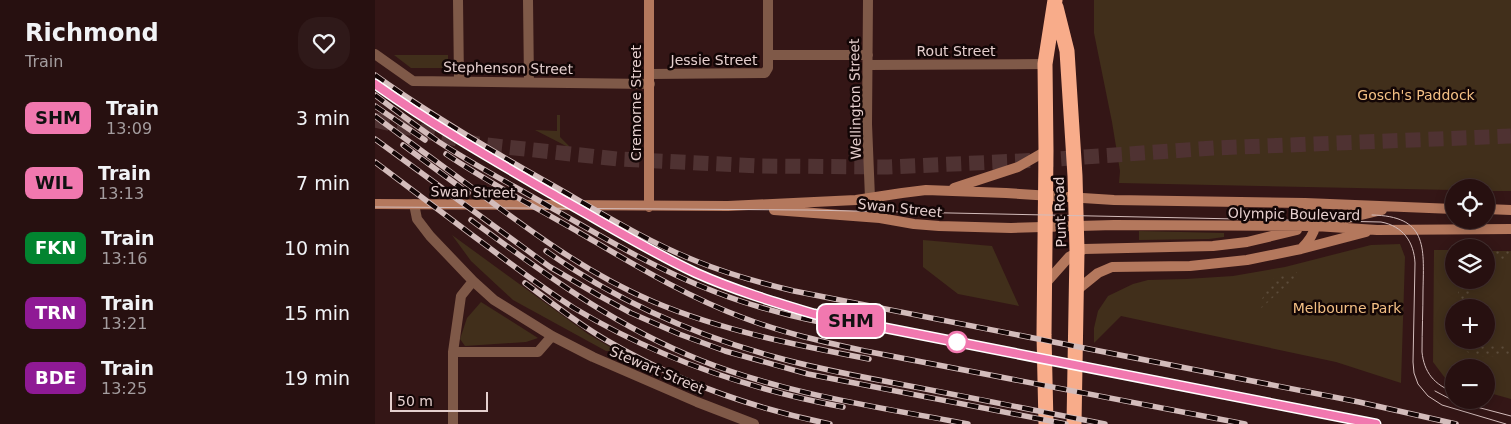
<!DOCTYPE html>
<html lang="en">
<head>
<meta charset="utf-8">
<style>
  body { margin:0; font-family:"DejaVu Sans",sans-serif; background:#2f1919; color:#f1f3f6; height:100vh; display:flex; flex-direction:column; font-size:19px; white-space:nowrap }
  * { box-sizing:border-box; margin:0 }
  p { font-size:16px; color:#a49d9f }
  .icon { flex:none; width:28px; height:28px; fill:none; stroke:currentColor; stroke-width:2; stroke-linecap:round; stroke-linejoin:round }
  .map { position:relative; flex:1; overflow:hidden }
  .side { display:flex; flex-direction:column; background:#271010; width:375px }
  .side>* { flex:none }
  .badge { padding:0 10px; border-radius:8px; font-size:18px; line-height:32px }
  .buttons { position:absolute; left:1070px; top:179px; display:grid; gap:10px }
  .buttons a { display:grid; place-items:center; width:50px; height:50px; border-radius:50%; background:#271010; box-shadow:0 2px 12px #0003,0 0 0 1px #433030; font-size:25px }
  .scale { position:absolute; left:15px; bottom:12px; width:98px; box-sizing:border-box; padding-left:5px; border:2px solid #e5cfce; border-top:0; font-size:14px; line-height:18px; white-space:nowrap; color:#e5cfce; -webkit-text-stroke:4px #130606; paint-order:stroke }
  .map>.badge { position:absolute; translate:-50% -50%; box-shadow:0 0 0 2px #fff }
  .round { display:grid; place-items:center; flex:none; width:52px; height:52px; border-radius:20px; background:#2f1919 }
  .head { display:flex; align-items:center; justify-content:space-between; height:85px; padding:0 25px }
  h1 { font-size:24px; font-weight:800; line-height:38px }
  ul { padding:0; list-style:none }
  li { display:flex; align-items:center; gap:15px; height:65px; padding:0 25px }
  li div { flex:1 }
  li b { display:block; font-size:19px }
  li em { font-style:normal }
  li .badge { min-width:55px; font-weight:700; text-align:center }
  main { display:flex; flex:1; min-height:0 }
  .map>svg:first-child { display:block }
  .green { fill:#412f1b; fill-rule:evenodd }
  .garden { fill:url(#garden-dots) }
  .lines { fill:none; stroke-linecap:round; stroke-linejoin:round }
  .highway-tunnel { stroke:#4f3232; stroke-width:15; stroke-dasharray:15 8; stroke-linecap:butt }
  .street { stroke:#7f5948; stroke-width:10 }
  .secondary { stroke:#b4785d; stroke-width:10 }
  .highway { stroke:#f8ac8a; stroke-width:15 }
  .tram { stroke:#d3bcbb; stroke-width:1 }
  .rail-casing { stroke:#d3bcbb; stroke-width:5.5 }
  .rail { stroke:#130606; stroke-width:4; stroke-dasharray:11; stroke-linecap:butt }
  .line-casing { stroke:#fff; stroke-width:11 }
  .line { stroke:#f178af; stroke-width:8 }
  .stop-dot { fill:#fff; stroke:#f178af; stroke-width:2.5 }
  .labels { text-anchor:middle; stroke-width:5; stroke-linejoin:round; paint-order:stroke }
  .street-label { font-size:14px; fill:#e5cfce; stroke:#130606 }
  .park-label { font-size:14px; fill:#f4c085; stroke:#130606 }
</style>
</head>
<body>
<main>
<section class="side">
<div class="head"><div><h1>Richmond</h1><p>Train</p></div><a class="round"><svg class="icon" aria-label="heart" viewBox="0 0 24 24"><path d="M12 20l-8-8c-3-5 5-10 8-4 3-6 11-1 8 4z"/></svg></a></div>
<ul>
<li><span class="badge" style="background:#f178af;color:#111">SHM</span><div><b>Train</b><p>13:09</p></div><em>3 min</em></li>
<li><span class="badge" style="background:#f178af;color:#111">WIL</span><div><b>Train</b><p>13:13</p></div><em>7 min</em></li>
<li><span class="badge" style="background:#028430;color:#fff">FKN</span><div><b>Train</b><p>13:16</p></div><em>10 min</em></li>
<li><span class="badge" style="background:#8f1a95;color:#fff">TRN</span><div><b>Train</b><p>13:21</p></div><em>15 min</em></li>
<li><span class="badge" style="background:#8f1a95;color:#fff">BDE</span><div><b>Train</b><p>13:25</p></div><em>19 min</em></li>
</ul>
</section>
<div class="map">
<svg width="1136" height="424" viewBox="0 0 1136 424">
  <defs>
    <pattern id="garden-dots" width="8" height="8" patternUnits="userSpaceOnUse" patternTransform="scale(1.25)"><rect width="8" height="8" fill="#412f1b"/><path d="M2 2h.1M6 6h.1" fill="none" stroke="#5c4c3b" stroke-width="1.8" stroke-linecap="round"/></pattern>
  </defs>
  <rect width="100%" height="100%" fill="#341616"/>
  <path class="green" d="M719,0H1136V191H1111V188H1079V190L744,183L745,171L737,122L719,33Z
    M19,55H73V68H36Z
    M182,115H185V137L194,146V152L190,154L183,152L191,146L160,130L182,131Z
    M764,231L849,233V237L834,239L764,240Z
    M77,235L213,334L242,351H231L138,300L96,261Z
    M548,240L617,246L644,306L583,294L548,267Z
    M1025,244L1030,257L1026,383L961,362L746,316L719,343V328L723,311L733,296L758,284L773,280L811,279L858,276L910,267L996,245Z
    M1059,250H1079V280H1111V251H1136V399L1111,392V368H1079V383L1073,382L1058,362ZM1079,308H1111V340H1079Z
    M106,302L163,338L151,342L90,346L85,339L92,318Z"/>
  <path class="garden" d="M1111,251H1136V259H1111Z
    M922,272L919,279L883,311H880L899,278Z
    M1083,280H1094V307H1083Z
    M1083,340H1099L1100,344H1136V354C1119,357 1089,361 1083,340Z"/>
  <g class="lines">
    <path class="highway-tunnel" d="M0,120L103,144L243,159L386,166L513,167L667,160L839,148L1136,136"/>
    <path class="street" d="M83,0L84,81
      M153,0L154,82
      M493,0L492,124L495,198
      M0,54L38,81L275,84
      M393,55H493
      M493,65L670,64
      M275,74L390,73L393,68V0
      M39,204L42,219L55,236L98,281L119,300L177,336L218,357L322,402L379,424
      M78,352H163L177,336
      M78,424V352L86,296L98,281"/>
    <path class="secondary" d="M274,0V207
      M579,188L643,167L671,151
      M0,204L353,206L481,200L527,193L551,190L631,193L739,200L930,203L1079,209
      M1111,209L1136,210
      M399,210L505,218L539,224L564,226L636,228L739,225L940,226L1002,230L1136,229
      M953,223L1007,210
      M926,249C941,234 947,220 930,203
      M670,284L694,257L709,249L838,246L872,242L922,230
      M702,290L723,273L737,267L815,266L872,260L926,249L991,232"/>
    <path class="highway" d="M681,7L692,51L700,176L702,251L699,424
      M671,424L669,335L671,151L670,64L680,0"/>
    <path class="tram" d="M0,207L432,210L1006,222C1028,226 1039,242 1040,263L1038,362L1039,373L1043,384L1053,396L1067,405L1131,424
      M997,215C1052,216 1049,246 1048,290C1048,310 1047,331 1047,352C1049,372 1059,385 1079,392
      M1060,391L1079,401L1136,416"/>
    <defs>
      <path id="rail" d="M0,75C54,114 112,148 170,181C220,209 268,240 321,261C353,274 385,283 419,291L984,402L1081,424
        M0,84L22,100
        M0,95C21,111 43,127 64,142C102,167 143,188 182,211C234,241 287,272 343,293C392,312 443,322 493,332
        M0,106L50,140
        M0,116C34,142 69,167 103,192C159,234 215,275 279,302C348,331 421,345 494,359
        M0,139L175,267L223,295L256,313L304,334L350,351L433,374L691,424
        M28,145L93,193
        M71,154C114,183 160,207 205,233C258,264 312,297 369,318C408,333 449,342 490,351L870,424
        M0,162C33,187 65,211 97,235C131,260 164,286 199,308C282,358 373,389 468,407
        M140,172L196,204
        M96,220C170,274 239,326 325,360C410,394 503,407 593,424
        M239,229C275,249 310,269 348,285C378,296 408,305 439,314L1000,424
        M171,251C240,300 319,335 400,357C446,370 494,378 540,387C604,399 667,412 730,424
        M150,283C177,303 203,324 231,340C301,381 376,408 455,424"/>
    </defs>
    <use href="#rail" class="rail-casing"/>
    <use href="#rail" class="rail"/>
  </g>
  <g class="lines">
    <defs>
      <path id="line" d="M0,84C59,126 122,162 184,198C229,223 274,251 321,273C359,290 399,302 439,314L1001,424"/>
    </defs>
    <use href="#line" class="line-casing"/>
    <use href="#line" class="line"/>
  </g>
  <circle class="stop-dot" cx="582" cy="342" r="10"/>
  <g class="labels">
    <g class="street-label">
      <text x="581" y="56">Rout Street</text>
      <text x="339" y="65">Jessie Street</text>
      <text transform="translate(133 68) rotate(1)" y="5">Stephenson Street</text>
      <text transform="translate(480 99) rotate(-91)" y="5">Wellington Street</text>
      <text transform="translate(261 103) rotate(-90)" y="5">Cremorne Street</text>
      <text transform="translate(98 192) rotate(1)" y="5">Swan Street</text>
      <text transform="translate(525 208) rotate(6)" y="5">Swan Street</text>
      <text transform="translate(685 212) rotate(-92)" y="5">Punt Road</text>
      <text transform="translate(919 214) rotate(1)" y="5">Olympic Boulevard</text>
      <text transform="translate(282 370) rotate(23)" y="5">Stewart Street</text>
    </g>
    <g class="park-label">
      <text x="1041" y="100">Gosch's Paddock</text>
      <text x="972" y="313">Melbourne Park</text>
    </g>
  </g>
</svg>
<div class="buttons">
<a><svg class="icon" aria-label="locate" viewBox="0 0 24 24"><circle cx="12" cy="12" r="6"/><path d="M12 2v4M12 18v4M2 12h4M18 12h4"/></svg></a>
<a><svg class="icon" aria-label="layers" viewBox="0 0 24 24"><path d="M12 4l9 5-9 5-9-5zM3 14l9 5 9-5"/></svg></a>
<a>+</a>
<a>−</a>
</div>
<div class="scale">50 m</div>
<b class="badge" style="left:476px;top:321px;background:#f178af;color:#111">SHM</b>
</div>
</main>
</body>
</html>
